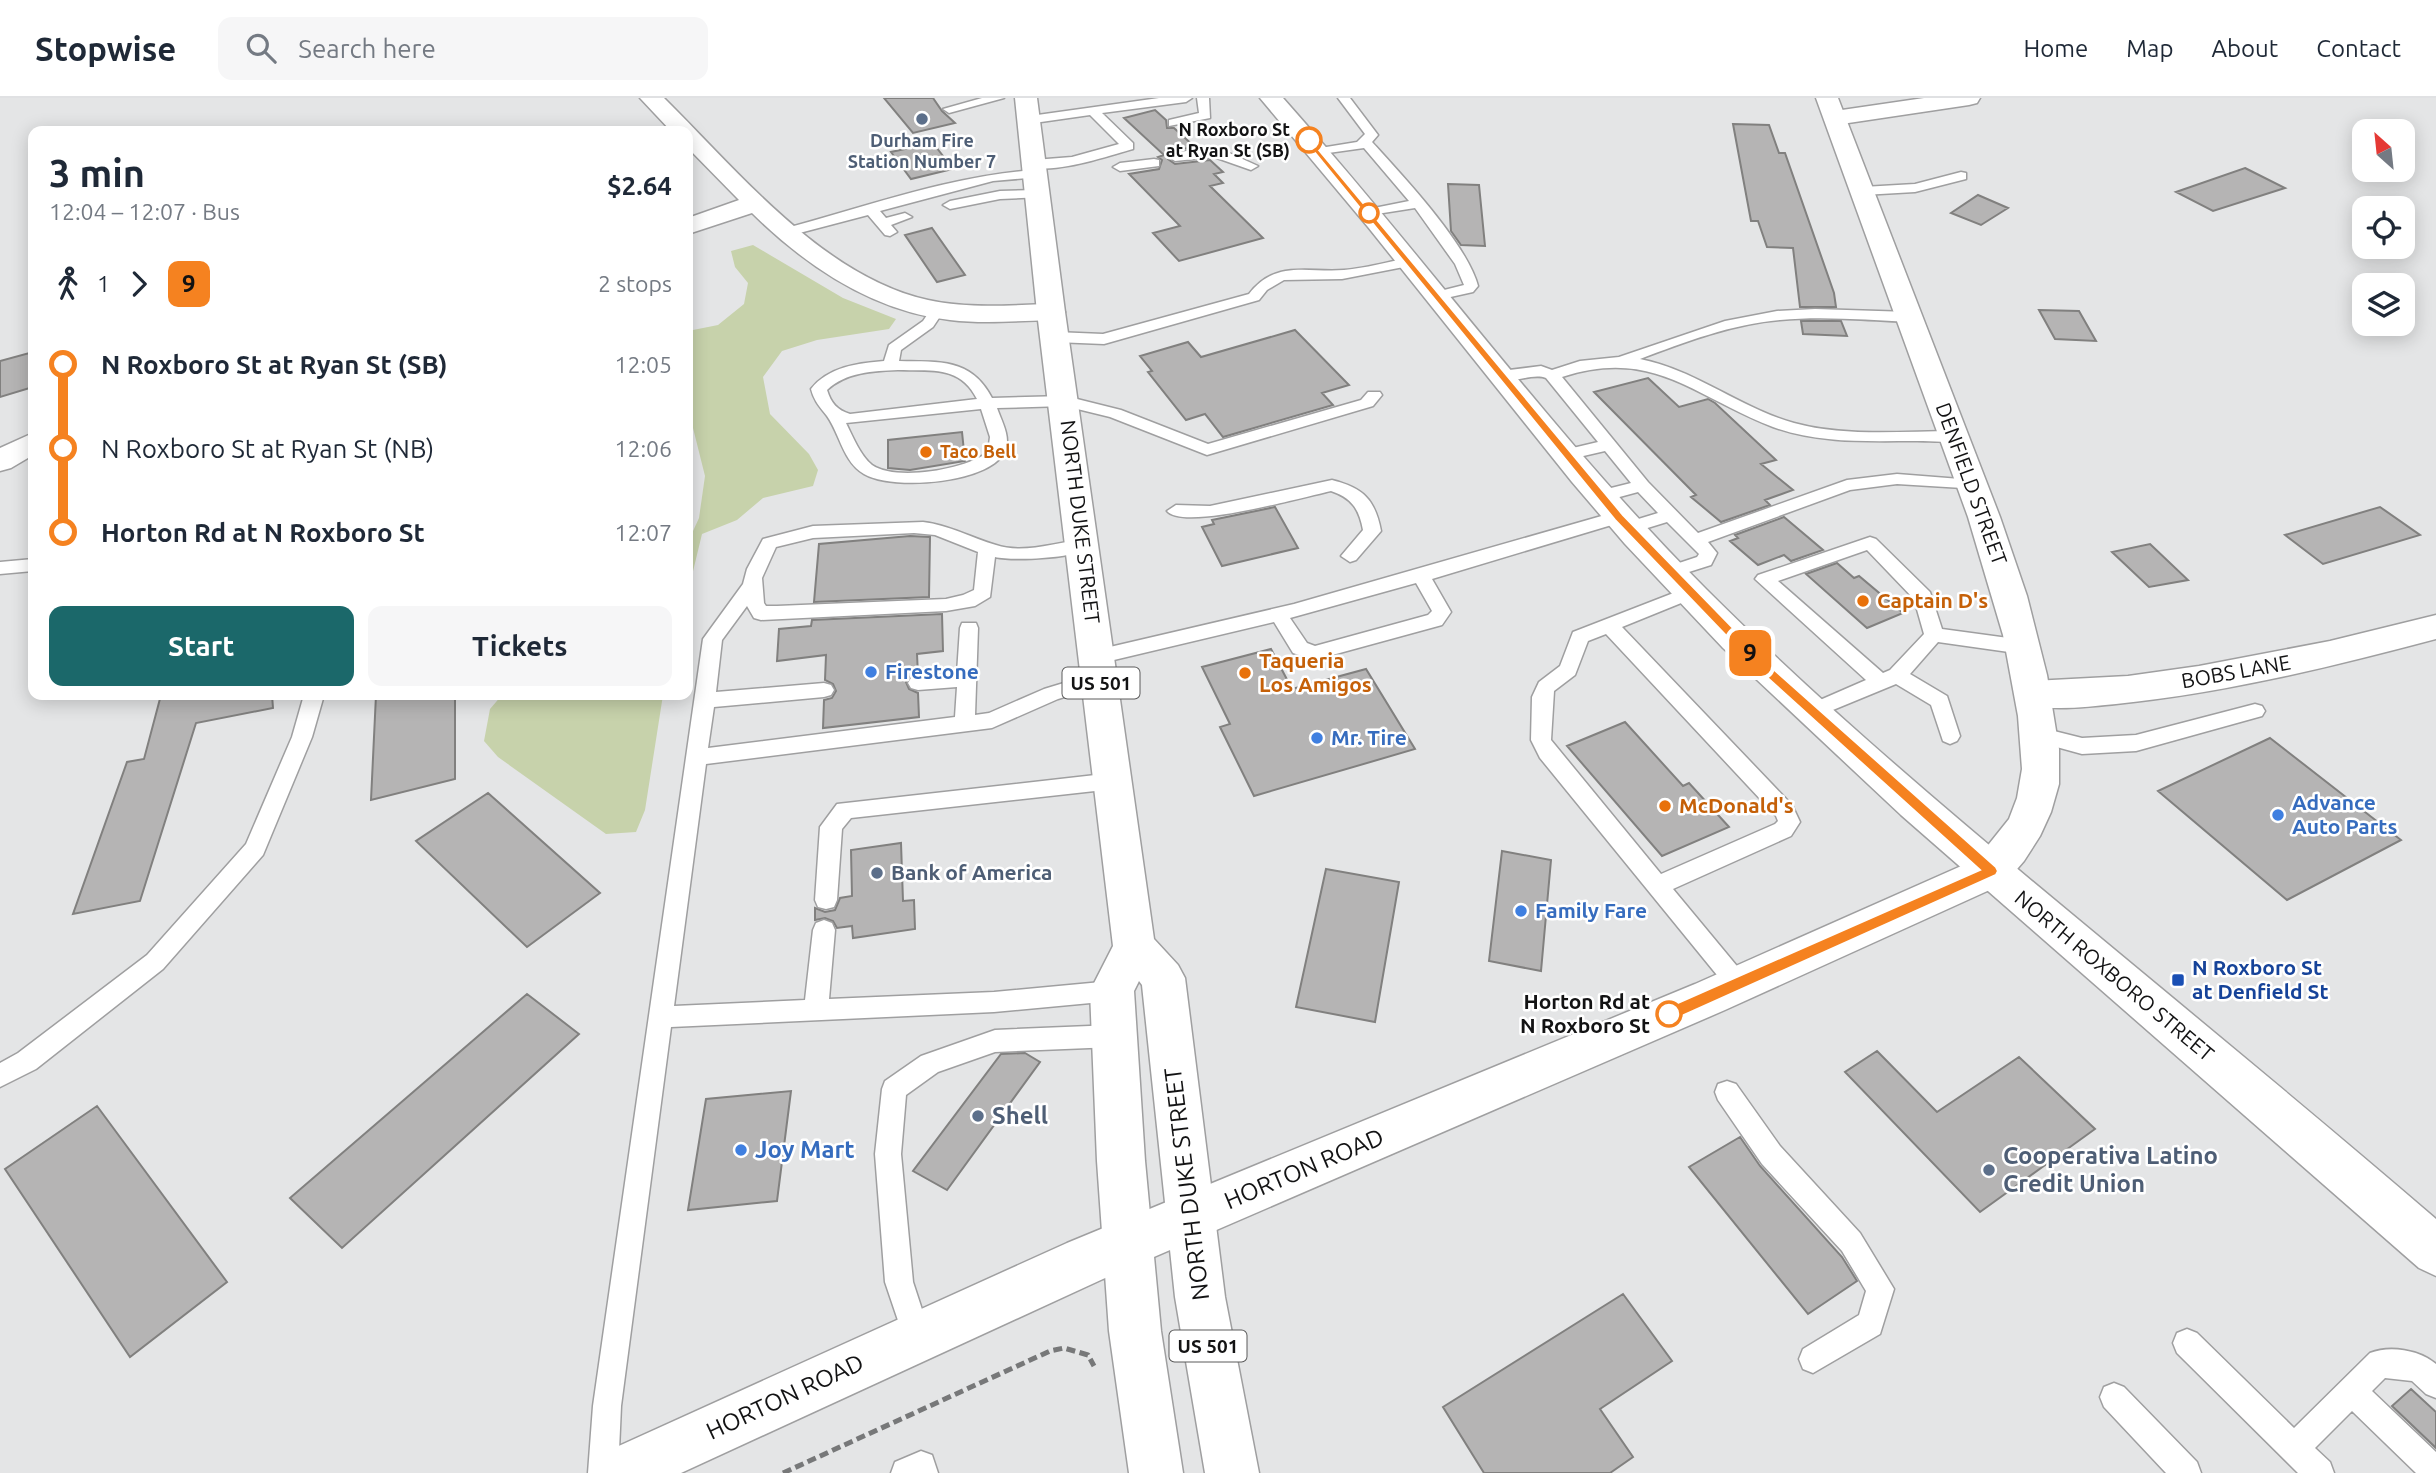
<!DOCTYPE html>
<html lang="en">
<head>
<meta charset="utf-8">
<style>
  body { margin:0; font-family:Ubuntu,sans-serif; background:#f6f6f7; color:#1f2937; height:100vh; display:flex; flex-direction:column; font-size:26px; white-space:nowrap }
  * { box-sizing:border-box; margin:0 }
  p { font-size:23px; color:#747a83 }
  .icon { flex:none; width:38px; height:38px; fill:none; stroke:currentColor; stroke-width:2; stroke-linecap:round; stroke-linejoin:round }
  .map { position:relative; flex:1; overflow:hidden }
  .panel { position:absolute; left:28px; top:28px; width:665px; height:574px; display:flex; flex-direction:column; background:#fff; border-radius:14px; box-shadow:0 4px 18px #0003 }
  .panel>* { flex:none }
  .badge { padding:0 14px; border-radius:10px; font-size:24px; line-height:46px }
  .needle { width:46px; rotate:333deg }
  .buttons { position:absolute; left:2352px; top:21px; display:grid; gap:14px }
  .buttons a { display:grid; place-items:center; width:63px; height:63px; border-radius:14px; background:#fff; box-shadow:0 4px 18px #0003; font-size:35px }
  .map>.badge { position:absolute; translate:-50% -50%; box-shadow:0 0 0 4px #fff }
  .legs { display:flex; align-items:center; gap:10px; height:77px; padding:0 21px; font-size:23px }
  .legs p { margin-inline-start:auto }
  .summary { display:flex; align-items:center; justify-content:space-between; height:119px; padding:0 21px }
  h1 { font-size:38px; font-weight:700; line-height:52px }
  .button { display:flex; gap:14px; margin-top:auto; padding:14px 21px }
  .button a { flex:1; height:80px; border-radius:14px; background:#1b686a; color:#fff; font-size:28px; font-weight:700; line-height:80px; text-align:center }
  .button a+a { background:#f6f6f7; color:#1f2937 }
  ul { padding:0 21px; list-style:none }
  li { display:flex; align-items:center; gap:24px; height:84px; font-size:26px }
  li i { display:grid; place-items:center; width:10px; height:100%; margin:0 9px; background:currentColor }
  li i::after { content:''; width:18px; height:18px; margin:-9px; border:5px solid; border-radius:50%; background:#fff }
  li p { margin-inline-start:auto }
  li:first-child i { background:linear-gradient(#0000 50%,currentColor 0) }
  li:last-child i { background:linear-gradient(currentColor 50%,#0000 0) }
  header { display:flex; align-items:center; gap:42px; box-sizing:border-box; height:98px; padding:0 35px; background:#fff; border-bottom:2px solid #e0e1e3 }
  header strong { font-size:33px }
  nav { display:flex; gap:38px; margin-inline-start:auto; font-size:24px }
  .search { width:490px; height:63px; background:#f6f6f7; display:flex; align-items:center; gap:18px; box-sizing:border-box; padding:0 24px; border-radius:14px; color:#747a83; font-size:26px }
  .map>svg:first-child { display:block }
  .green { fill:#c7d2ab }
  .building { fill:#b5b4b4; stroke:#81807f; stroke-width:2 }
  .lines { fill:none; stroke-linecap:round; stroke-linejoin:round }
  .service-casing { stroke:#9f9fa0; stroke-width:3 }
  .minor-casing { stroke:#9f9fa0; stroke-width:3 }
  .tertiary-casing { stroke:#9f9fa0; stroke-width:3 }
  .primary-casing { stroke:#9f9fa0; stroke-width:3 }
  .trunk-casing { stroke:#9f9fa0; stroke-width:3 }
  .path { stroke:#777879; stroke-width:5; stroke-dasharray:9 4.5; stroke-linecap:butt }
  .service { fill:#fff; fill-rule:evenodd }
  .minor { fill:#fff; fill-rule:evenodd }
  .tertiary { fill:#fff; fill-rule:evenodd }
  .primary { fill:#fff; fill-rule:evenodd }
  .trunk { fill:#fff; fill-rule:evenodd }
  .line-1 { fill:#f58220; stroke:#fff; stroke-width:2 }
  .service-dot { fill:#5c6f8a; stroke:#fff; stroke-width:2.5 }
  .stop-1-dot { fill:#fff; stroke:#f58220; stroke-width:3.5 }
  .food-dot { fill:#e8710a; stroke:#fff; stroke-width:2.5 }
  .shop-dot { fill:#3f7fe0; stroke:#fff; stroke-width:2.5 }
  .transit-dot { fill:#1a4fb4; stroke:#fff; stroke-width:2.5 }
  .labels { text-anchor:middle; stroke-width:5; stroke-linejoin:round; paint-order:stroke }
  .far-stop-label { font-size:18px; font-weight:bold; fill:#131314; stroke:#fff; text-anchor:end }
  .far-service-label { font-size:18px; font-weight:bold; fill:#4e5e75; stroke:#fff }
  .far-food-label { font-size:18px; font-weight:bold; fill:#c56008; stroke:#fff; text-anchor:start }
  .shield { fill:#fff; stroke:#5a5a5a; stroke-width:2 }
  .shield-label { font-size:19px; font-weight:bold; fill:#131314 }
  .street-label { font-size:21px; fill:#131314; stroke:#fff }
  .food-label { font-size:21px; font-weight:bold; fill:#c56008; stroke:#fff; text-anchor:start }
  .shop-label { font-size:21px; font-weight:bold; fill:#366cbe; stroke:#fff; text-anchor:start }
  .service-label { font-size:21px; font-weight:bold; fill:#4e5e75; stroke:#fff; text-anchor:start }
  .transit-label { font-size:21px; font-weight:bold; fill:#164399; stroke:#fff; text-anchor:start }
  .stop-label { font-size:21px; font-weight:bold; fill:#131314; stroke:#fff; text-anchor:end }
  .near-service-label { font-size:24px; font-weight:bold; fill:#4e5e75; stroke:#fff; text-anchor:start }
  .near-shop-label { font-size:24px; font-weight:bold; fill:#366cbe; stroke:#fff; text-anchor:start }
  .near-street-label { font-size:24px; fill:#131314; stroke:#fff }
</style>
</head>
<body>
<header>
<strong>Stopwise</strong>
<div class="search"><svg class="icon" aria-label="search" viewBox="0 0 24 24"><circle cx="10" cy="10" r="6"/><path d="M15 15l6 6"/></svg>Search here</div>
<nav><a>Home</a><a>Map</a><a>About</a><a>Contact</a></nav>
</header>
<div class="map">
<svg width="2436" height="1375" viewBox="0 0 2436 1375">
  <rect width="100%" height="100%" fill="#e4e5e6"/>
  <path class="green" d="M753,147L843,200L896,221L889,231L817,242L782,253L763,279L770,316L809,356L818,372L813,388L763,400L737,422L702,436L688,494V444L699,420L705,378L688,310V233L718,227L744,206L748,185L735,169L731,153Z
    M502,597H663L645,712L636,734L606,736L498,659L484,643L490,611Z"/>
  <path class="building" d="M884,0H933L942,13L955,25L913,35Z
    M1155,12L1166,22L1167,30H1174L1195,49L1170,53L1168,61L1175,66L1210,62L1223,74L1214,76L1223,85L1210,88L1263,140L1179,163L1153,135L1180,128L1129,76L1159,71L1162,62L1158,59L1164,57L1124,20Z
    M1733,26L1769,27L1779,55H1785L1834,195L1836,209H1800L1793,150L1767,149L1758,123H1751Z
    M933,45L953,71L911,81L891,54Z
    M2245,70L2285,90L2213,113L2176,94Z
    M1448,86L1479,87L1485,148L1461,147L1451,133Z
    M1978,97L2008,110L1981,127L1951,115Z
    M932,130L965,177L937,184L905,137Z
    M2039,212L2079,213L2096,243L2055,241Z
    M1801,223H1841L1847,238L1803,236Z
    M1295,232L1349,287L1322,295L1333,307L1223,339L1205,316L1186,322L1148,274L1152,273L1140,258L1188,244L1201,259Z
    M33,254V289L0,299V263Z
    M1648,280L1679,309L1708,301L1715,305L1776,362L1761,366L1793,392L1765,402L1770,407L1721,424L1691,399L1696,397L1594,294Z
    M962,334L965,363L910,372L888,370V342Z
    M1275,409L1298,450L1222,468L1202,429L1214,426L1212,422Z
    M2380,409L2420,437L2323,466L2285,437Z
    M1784,419L1823,452L1791,463L1784,457L1758,467L1730,443L1738,440L1735,437Z
    M910,438L930,439L929,499L814,504L819,446Z
    M2150,446L2188,482L2149,489L2112,454Z
    M1837,465L1854,480L1859,478L1903,515L1867,530L1806,476Z
    M942,516L943,553L917,556L918,577H911L906,584L909,591L918,595L919,619L823,630L824,602L832,600L836,593L833,586L825,582L826,557L777,563L779,531L811,528L812,522Z
    M1271,551L1292,591L1366,571L1415,651L1254,698L1220,629L1230,626L1202,569Z
    M161,597H272L273,610L196,625L140,803L73,816L127,664L144,661Z
    M376,597H455V681L371,702Z
    M1625,624L1683,688L1689,685L1729,729L1662,758L1567,648Z
    M2270,640L2401,742L2287,802L2158,693Z
    M488,695L600,795L527,849L416,743Z
    M901,745L903,803L914,802L915,831L853,840L852,828L837,830L833,823L825,820L815,822V810L825,814L835,812L840,800L852,798L851,752Z
    M1502,753L1551,762L1541,873L1489,863Z
    M1326,771L1399,784L1375,924L1296,909Z
    M527,896L579,936L342,1150L290,1100Z
    M1877,953L1937,1014L2019,959L2095,1031L1980,1114L1845,974Z
    M1025,955L1040,964L947,1092L913,1073L1001,956Z
    M791,993L777,1103L688,1112L706,1001Z
    M97,1008L227,1184L130,1259L5,1071Z
    M1740,1039L1760,1068L1842,1159L1857,1183L1808,1216L1689,1069Z
    M1623,1196L1672,1263L1600,1311L1633,1359L1610,1375H1484L1443,1309Z
    M2411,1291L2436,1314V1350L2392,1308Z"/>
  <g class="lines">
    <defs>
      <path id="service" d="M982,0H1004L949,15L943,11Z
        M1159,0H1192L1186,4L1102,15L1133,45V51C1111,57 1045,80 1027,66L1034,62L1072,59L1119,46L1090,17L1027,26L1021,22L1023,19Z
        M1197,0H1209L1210,20L1169,28V22L1199,15Z
        M1338,0H1350L1378,37L1372,44C1402,77 1467,146 1478,188L1473,194L1437,202L1432,201L1430,198L1432,195L1464,187L1455,166L1415,110L1364,118V112L1409,103L1364,50L1314,57V51L1357,44L1365,36Z
        M1197,51L1227,54L1258,68L1251,72L1214,59L1175,63L1169,59L1170,56Z
        M1154,61L1159,62V68L1120,73L1113,69L1120,65Z
        M1035,72L1040,73V79L993,83L880,113L886,120L905,115L912,119L891,127L897,134L890,138L885,137L868,117L788,138L781,134L783,131C866,109 949,78 1035,72Z
        M1961,74L1966,75V81L1915,94L1863,97L1856,93L1863,89L1915,86Z
        M1037,92L1042,93V99L1000,101L950,111L943,107L950,103L1000,93Z
        M1409,160L1414,161V167L1342,181L1284,182L1267,192L1259,202L1104,246L1055,244L1047,239L1055,234L1103,236L1249,196C1276,161 1307,175 1344,172C1366,170 1387,164 1409,160Z
        M938,207L945,211L933,229L901,252L899,263C940,264 971,260 992,300L1065,298L1121,312L1208,346L1361,302L1368,294H1380L1382,297L1373,308L1207,357L1110,319L1065,308L997,310C1001,322 1010,337 1006,350C996,386 891,393 864,376C843,364 840,336 827,318C820,309 814,303 811,291C828,269 858,265 884,263L889,247L923,223L933,208ZM898,272C931,273 960,267 977,301L850,316C837,312 831,305 827,292C846,274 873,273 898,272ZM981,311L990,339L988,354C967,371 896,384 872,367C860,357 853,339 846,325Z
        M1815,211L1910,214L1918,219L1910,224C1867,222 1823,218 1780,222C1732,226 1685,244 1640,261C1696,272 1740,310 1794,325C1845,339 1902,333 1954,333L1962,338L1960,342C1946,345 1931,343 1917,343C1870,343 1819,346 1773,329C1694,299 1654,249 1562,279L1648,384L1698,435L1847,382L1897,376L1973,382L1979,383L1982,387L1979,391L1897,386L1850,392L1708,444L1717,455L1711,467L1670,480L1664,478L1661,474L1664,470L1697,459L1699,456L1667,424L1628,436L1622,434L1619,430L1622,426L1658,415L1638,394L1601,404L1595,402L1592,398L1595,394L1631,385L1605,353L1566,362L1560,361L1558,357L1560,353L1598,344L1546,280C1530,274 1506,290 1493,278L1501,273L1541,268L1552,272L1580,263L1619,259L1725,223L1777,213Z
        M1332,382C1363,390 1375,401 1381,433L1356,462L1350,464L1341,458L1363,432C1359,411 1352,400 1331,393C1304,399 1183,433 1167,413L1176,407L1210,408Z
        M1619,413L1625,415L1628,419L1625,423L1432,481L1451,514L1442,527L1314,562L1293,555L1274,524L1097,566L1090,564L1087,559L1090,554L1097,552L1294,506ZM1416,485L1432,513L1428,517L1315,548L1307,545L1290,520Z
        M923,424C949,427 972,440 996,447C1022,456 1056,445 1083,441L1092,447C1081,461 1013,463 995,459L990,499L975,508L946,513L761,522L754,520L747,508L722,542L716,594L824,585L831,587L834,592L831,597L824,599L714,609L708,650L955,619L957,589L918,592L911,590L908,585L911,580L957,575L960,530L962,525H976L978,530L975,617L989,615L1044,591L1100,574L1107,576L1110,581L1107,586L1058,601L992,630L706,666L674,908L805,902L813,832L816,825L824,822L832,825L835,832L829,901L994,894L1112,883L1120,886L1124,893L1120,900L1112,903L994,914L671,929L621,1308L618,1375H588L593,1308L703,541L743,486L747,471L763,441L813,428ZM914,435L935,437L978,454L974,492L963,497L946,501L777,508H766L764,505L762,480L776,449L813,440Z
        M1870,439L1876,441L1930,494L1942,531L2023,542L2030,544L2033,549L2030,554L2023,556L1938,544L1910,576L1947,598L1960,638L1957,643L1950,646L1943,643L1931,607L1896,586L1811,621L1804,619L1801,614L1804,609L1866,582L1755,481L1758,477ZM1867,452L1914,501L1924,536L1890,572L1883,575L1778,483Z
        M33,461V473L0,476V464Z
        M1689,489L1696,491L1698,495L1696,499L1622,529L1792,707L1800,724L1791,738L1673,791L1746,879L1750,886L1746,893L1738,896L1730,893L1540,660L1531,642L1532,599L1539,584L1560,568L1573,534ZM1606,536L1776,718L1778,723L1775,726L1661,776L1551,642L1554,593L1575,577L1588,543Z
        M304,597H324L312,639L263,757L163,871L36,971L0,989V965L18,955L147,857L246,746L292,639Z
        M2255,606L2262,608L2265,613L2262,618L2136,653L2082,656L2031,642L2028,637L2031,632L2038,629L2082,640L2136,637Z
        M1113,675L1120,677L1123,683L1120,689L1113,691L851,720L842,731L837,802L834,809L826,811L818,809L815,802L820,729L837,706Z
        M1114,927L1123,930L1126,938L1123,946L1114,949L995,954L938,974L906,997L901,1056L913,1184L931,1239L927,1249L917,1253L907,1249L885,1184L875,1056L882,991L885,983L921,958L995,932Z
        M1727,983L1736,986L1780,1048L1860,1135L1894,1191L1880,1236L1813,1275L1803,1271L1799,1261L1803,1251L1859,1217L1866,1193L1842,1153L1762,1066L1718,1002L1715,994L1718,986Z
        M2187,1231L2197,1235L2294,1330L2370,1255C2390,1247 2420,1252 2436,1266V1300L2426,1296L2412,1283L2385,1280L2372,1293L2436,1354V1375H2416L2352,1313L2315,1350L2330,1364L2334,1375H2298L2177,1255L2173,1245L2177,1235Z
        M2114,1285L2124,1289L2197,1364L2201,1375H2166L2104,1309L2100,1299L2104,1289Z
        M921,1353L932,1357L938,1375H891L895,1364Z"/>
      <path id="minor" d="M640,0H664C737,72 823,179 928,202C968,211 1011,207 1051,206L1061,208L1065,214L1061,220L1051,222C1017,223 983,226 950,222C872,213 806,168 752,115L688,136V120L739,102L688,50V33H671Z
        M1924,0H1980L1977,5L1969,7L1835,27L1827,25L1824,20L1827,15L1835,13Z
        M33,335V357L11,370L0,373V350Z
        M2436,517V541C2331,569 2224,595 2116,606C2085,609 2050,614 2020,605L2015,596L2020,587L2033,583L2128,578L2199,568L2330,543Z"/>
      <path id="tertiary" d="M1816,0H1838L2000,419L2027,498L2047,577L2059,651V686L2051,714L2040,738L2024,763L2005,785L1725,912L1103,1181L681,1375H593L601,1356L1067,1145L1695,886L1977,761L2009,721L2017,700L2022,671L2018,618L2003,537L1968,419Z"/>
      <path id="primary" d="M1260,0H1283C1427,161 1553,338 1706,491C1811,596 1924,693 2038,788C2171,899 2305,1008 2436,1121V1178L2419,1170L1901,717L1723,550L1625,446L1572,384L1368,129Z"/>
      <path id="trunk" d="M1015,0H1037L1065,214L1154,841L1178,867L1185,880L1225,1199L1259,1375H1205L1175,1199L1142,887L1139,883L1134,893L1145,1063L1161,1233L1183,1375H1129L1109,1233L1097,1063L1090,893L1113,848L1037,214Z"/>
    </defs>
    <use href="#service" class="service-casing"/>
    <use href="#minor" class="minor-casing"/>
    <use href="#tertiary" class="tertiary-casing"/>
    <use href="#primary" class="primary-casing"/>
    <use href="#trunk" class="trunk-casing"/>
    <path class="path" d="M783,1375L1050,1253L1064,1250L1088,1257L1094,1268"/>
    <use href="#service" class="service"/>
    <use href="#minor" class="minor"/>
    <use href="#tertiary" class="tertiary"/>
    <use href="#primary" class="primary"/>
    <use href="#trunk" class="trunk"/>
  </g>
  <path class="line-1" d="M1309,40L1623,417L1770,568L1996,769L1998,773L1996,777L1675,921H1664L1661,916L1664,911L1980,772L1761,574L1615,422L1306,44Z"/>
  <g class="service-dot">
    <circle cx="922" cy="21" r="7"/>
    <circle cx="877" cy="775" r="7"/>
    <circle cx="978" cy="1018" r="7"/>
    <circle cx="1989" cy="1072" r="7"/>
  </g>
  <g class="stop-1-dot">
    <circle cx="1309" cy="42" r="12"/>
    <circle cx="1369" cy="115" r="9"/>
    <circle cx="1669" cy="916" r="12"/>
  </g>
  <g class="food-dot">
    <circle cx="926" cy="354" r="7"/>
    <circle cx="1863" cy="503" r="7"/>
    <circle cx="1245" cy="575" r="7"/>
    <circle cx="1665" cy="708" r="7"/>
  </g>
  <g class="shop-dot">
    <circle cx="871" cy="574" r="7"/>
    <circle cx="1317" cy="640" r="7"/>
    <circle cx="2278" cy="717" r="7"/>
    <circle cx="1521" cy="813" r="7"/>
    <circle cx="741" cy="1052" r="7"/>
  </g>
  <rect class="transit-dot" x="2171" y="875" width="14" height="14" rx="3.5"/>
  <g class="labels">
    <g class="far-stop-label">
      <text x="1290" y="38">N Roxboro St<tspan x="1290" dy="21">at Ryan St (SB)</tspan></text>
    </g>
    <g class="far-service-label">
      <text x="922" y="49">Durham Fire<tspan x="922" dy="21">Station Number 7</tspan></text>
    </g>
    <g class="far-food-label">
      <text x="940" y="360">Taco Bell</text>
    </g>
    <g class="shield">
      <rect x="1062.5" y="569.5" width="77" height="31" rx="5"/>
      <rect x="1169.5" y="1232.5" width="77" height="31" rx="5"/>
    </g>
    <g class="shield-label">
      <text x="1101" y="592">US 501</text>
      <text x="1208" y="1255">US 501</text>
    </g>
    <g class="street-label">
      <text transform="translate(1971 386) rotate(70)" y="7">DENFIELD STREET</text>
      <text transform="translate(1080 424) rotate(83)" y="7">NORTH DUKE STREET</text>
      <text transform="translate(2236 574) rotate(-10)" y="7">BOBS LANE</text>
      <text transform="translate(2114 878) rotate(40)" y="7">NORTH ROXBORO STREET</text>
    </g>
    <g class="food-label">
      <text x="1877" y="510">Captain D's</text>
      <text x="1259" y="570">Taqueria<tspan x="1259" dy="24">Los Amigos</tspan></text>
      <text x="1679" y="715">McDonald's</text>
    </g>
    <g class="shop-label">
      <text x="885" y="581">Firestone</text>
      <text x="1331" y="647">Mr. Tire</text>
      <text x="2292" y="712">Advance<tspan x="2292" dy="24">Auto Parts</tspan></text>
      <text x="1535" y="820">Family Fare</text>
    </g>
    <g class="service-label">
      <text x="891" y="782">Bank of America</text>
    </g>
    <g class="transit-label">
      <text x="2192" y="877">N Roxboro St<tspan x="2192" dy="24">at Denfield St</tspan></text>
    </g>
    <g class="stop-label">
      <text x="1650" y="911">Horton Rd at<tspan x="1650" dy="24">N Roxboro St</tspan></text>
    </g>
    <g class="near-service-label">
      <text x="992" y="1026">Shell</text>
      <text x="2003" y="1066">Cooperativa Latino<tspan x="2003" dy="28">Credit Union</tspan></text>
    </g>
    <g class="near-shop-label">
      <text x="755" y="1060">Joy Mart</text>
    </g>
    <g class="near-street-label">
      <text transform="translate(1304 1071) rotate(-23)" y="8">HORTON ROAD</text>
      <text transform="translate(1187 1086) rotate(-97)" y="8">NORTH DUKE STREET</text>
      <text transform="translate(785 1299) rotate(-25)" y="8">HORTON ROAD</text>
    </g>
  </g>
</svg>
<div class="buttons">
<a><svg class="needle" viewBox="-14 -14 28 28"><path d="M0-13l5 13h-10z" fill="#e53935"/><path d="M0 13l5-13h-10z" fill="#747a83"/></svg></a>
<a><svg class="icon" aria-label="locate" viewBox="0 0 24 24"><circle cx="12" cy="12" r="6"/><path d="M12 2v4M12 18v4M2 12h4M18 12h4"/></svg></a>
<a><svg class="icon" aria-label="layers" viewBox="0 0 24 24"><path d="M12 4l9 5-9 5-9-5zM3 14l9 5 9-5"/></svg></a>
</div>
<b class="badge" style="left:1750px;top:555px;background:#f58220;color:#111">9</b>
<section class="panel">
<div class="summary"><div><h1>3 min</h1><p>12:04 – 12:07 · Bus</p></div><b>$2.64</b></div>
<div class="legs"><svg class="icon" aria-label="walk" viewBox="0 0 24 24"><circle cx="13" cy="4" r="2"/><path d="M13 8l-2 6 4 7M11 14l-3 7M7 12l3-4h3l4 4"/></svg>1<svg class="icon" aria-label="forward" viewBox="0 0 24 24"><path d="M9 5l7 7-7 7"/></svg><b class="badge" style="background:#f58220;color:#111">9</b><p>2 stops</p></div>
<ul>
<li><i style="color:#f58220"></i><b>N Roxboro St at Ryan St (SB)</b><p>12:05</p></li>
<li><i style="color:#f58220"></i><span>N Roxboro St at Ryan St (NB)</span><p>12:06</p></li>
<li><i style="color:#f58220"></i><b>Horton Rd at N Roxboro St</b><p>12:07</p></li>
</ul>
<div class="button"><a>Start</a><a>Tickets</a></div>
</section>
</div>
</body>
</html>
